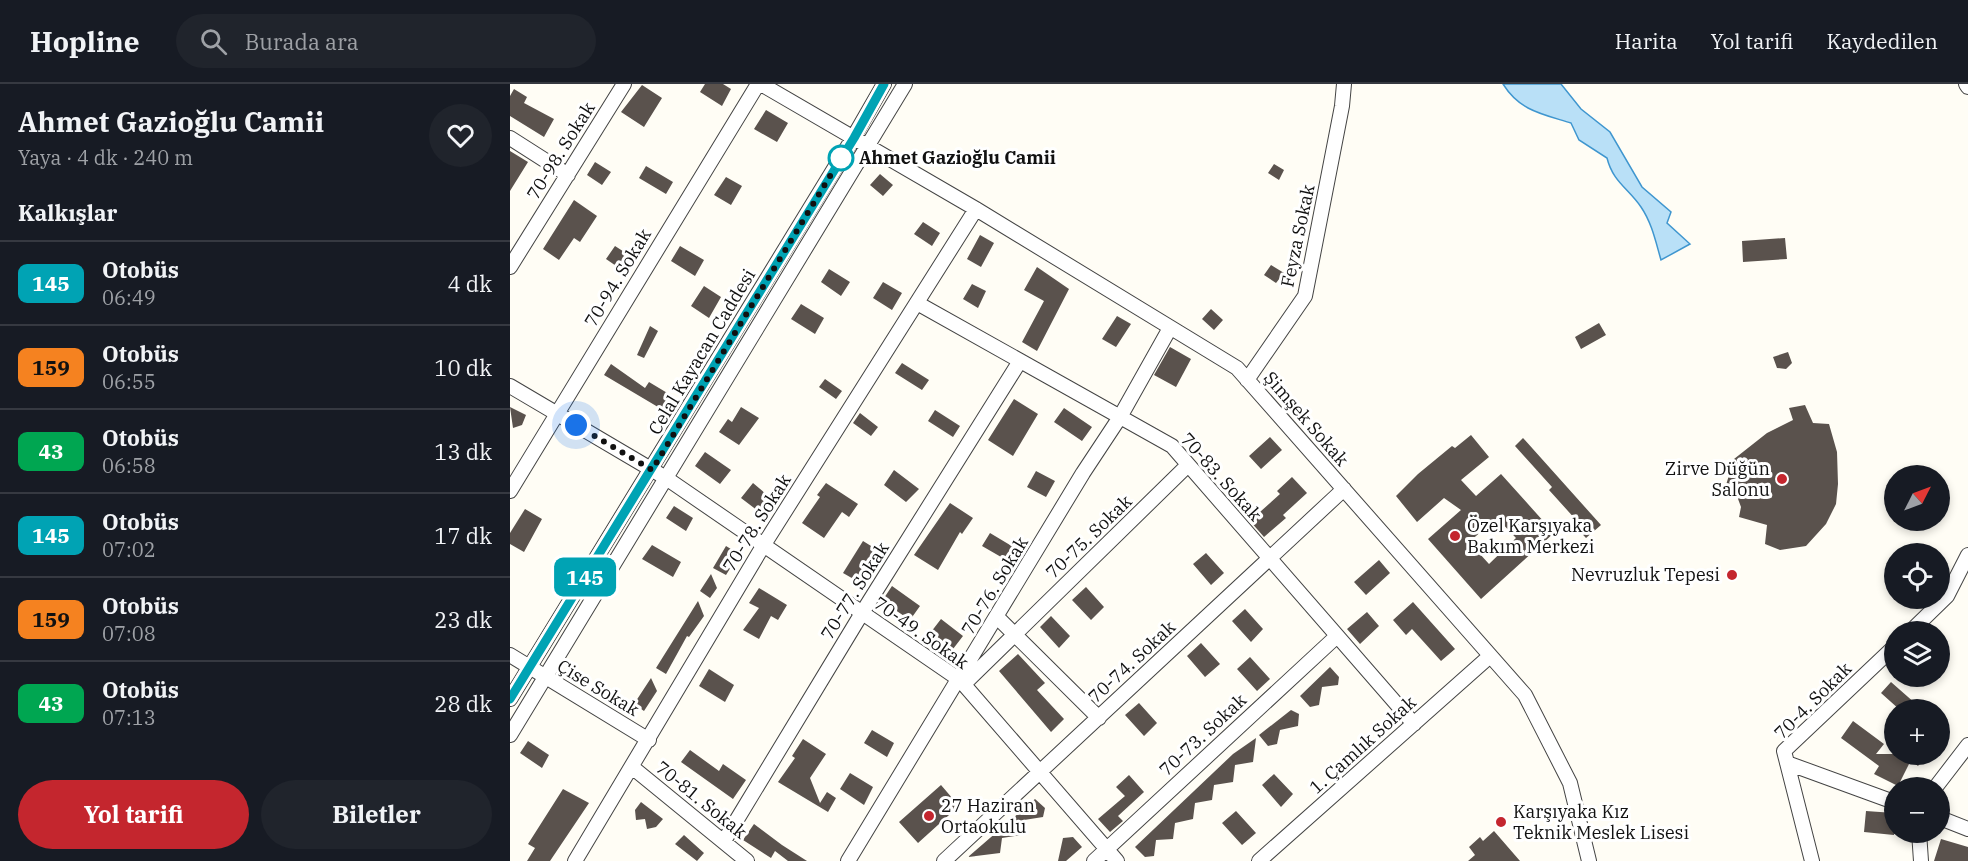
<!DOCTYPE html>
<html lang="tr">
<head>
<meta charset="utf-8">
<style>
  body { margin:0; font-family:"IBM Plex Serif",serif; background:#20242c; color:#f1f3f6; height:100vh; display:flex; flex-direction:column; font-size:22px; white-space:nowrap }
  * { box-sizing:border-box; margin:0 }
  p { font-size:20px; color:#9ea1a6 }
  .icon { flex:none; width:33px; height:33px; fill:none; stroke:currentColor; stroke-width:2; stroke-linecap:round; stroke-linejoin:round }
  .map { position:relative; flex:1; overflow:hidden }
  .side { display:flex; flex-direction:column; background:#171b24; width:510px }
  .side>* { flex:none }
  .badge { padding:0 12px; border-radius:9px; font-size:21px; line-height:39px }
  .needle { width:39px; rotate:48deg }
  .tools { position:absolute; left:1374px; top:381px; display:grid; gap:12px }
  .tools a { display:grid; place-items:center; width:66px; height:66px; border-radius:50%; background:#171b24; box-shadow:0 3px 9px #0003; font-size:30px }
  .you { position:absolute; width:30px; height:30px; margin:-15px; border:4px solid #fff; border-radius:50%; background:#1a73e8; box-shadow:0 0 0 9px #1a73e833 }
  .map>.badge { position:absolute; translate:-50% -50%; box-shadow:0 0 0 3px #fff }
  h2 { padding:0 18px; font-size:22px; line-height:54px }
  .round { display:grid; place-items:center; flex:none; width:63px; height:63px; border-radius:32px; background:#20242c }
  .summary { display:flex; align-items:center; justify-content:space-between; height:102px; padding:0 18px }
  h1 { font-size:28px; font-weight:800; line-height:45px }
  .action { display:flex; gap:12px; margin-top:auto; padding:12px 18px }
  .action a { flex:1; height:69px; border-radius:36px; background:#c4262e; color:#fff; font-size:24px; font-weight:800; line-height:69px; text-align:center }
  .action a+a { background:#20242c; color:#f1f3f6 }
  ul { padding:0; list-style:none }
  li { display:flex; align-items:center; gap:18px; height:84px; padding:0 18px; border-top:2px solid #363941 }
  li div { flex:1 }
  li b { display:block; font-size:22px }
  li em { font-style:normal }
  li .badge { min-width:66px; font-weight:700; text-align:center }
  header { display:flex; align-items:center; gap:36px; box-sizing:border-box; height:84px; padding:0 30px; background:#171b24; border-bottom:2px solid #363941 }
  header strong { font-size:28px }
  nav { display:flex; gap:33px; margin-inline-start:auto; font-size:21px }
  .search { width:420px; height:54px; background:#20242c; display:flex; align-items:center; gap:15px; box-sizing:border-box; padding:0 21px; border-radius:33px; color:#9ea1a6; font-size:22px }
  main { display:flex; flex:1; min-height:0 }
  .map>svg:first-child { display:block }
  .water { fill:#b9e0f7; stroke:#3f96cf; stroke-width:1.5 }
  .building { fill:#5a524d; fill-rule:evenodd }
  .lines { fill:none; stroke-linecap:round; stroke-linejoin:round }
  .minor-casing { stroke:#444; stroke-width:16 }
  .minor { stroke:#fff; stroke-width:14 }
  .line-casing { stroke:#fff; stroke-width:14 }
  .line { stroke:#00a3b4; stroke-width:9 }
  .walk { stroke:#111; stroke-width:6; stroke-dasharray:0 10.8 }
  .stop-dot { fill:#fff; stroke:#00a3b4; stroke-width:3 }
  .poi-dot { fill:#c4262e; stroke:#fff; stroke-width:2 }
  .labels { text-anchor:middle; stroke-width:6; stroke-linejoin:round; paint-order:stroke }
  .street-label { font-size:18px; fill:#111; stroke:#fff }
  .stop-label { font-size:18px; font-weight:bold; fill:#111; stroke:#fff; text-anchor:start }
  .poi-label { font-size:18px; fill:#111; stroke:#fff; text-anchor:start }
</style>
</head>
<body>
<header>
<strong>Hopline</strong>
<div class="search"><svg class="icon" aria-label="search" viewBox="0 0 24 24"><circle cx="10" cy="10" r="6"/><path d="M15 15l6 6"/></svg>Burada ara</div>
<nav><a>Harita</a><a>Yol tarifi</a><a>Kaydedilen</a></nav>
</header>
<main>
<section class="side">
<div class="summary"><div><h1>Ahmet Gazioğlu Camii</h1><p>Yaya · 4 dk · 240 m</p></div><a class="round"><svg class="icon" aria-label="heart" viewBox="0 0 24 24"><path d="M12 20l-8-8c-3-5 5-10 8-4 3-6 11-1 8 4z"/></svg></a></div>
<h2>Kalkışlar</h2>
<ul>
<li><span class="badge" style="background:#00a3b4;color:#fff">145</span><div><b>Otobüs</b><p>06:49</p></div><em>4 dk</em></li>
<li><span class="badge" style="background:#f58220;color:#111">159</span><div><b>Otobüs</b><p>06:55</p></div><em>10 dk</em></li>
<li><span class="badge" style="background:#00a651;color:#fff">43</span><div><b>Otobüs</b><p>06:58</p></div><em>13 dk</em></li>
<li><span class="badge" style="background:#00a3b4;color:#fff">145</span><div><b>Otobüs</b><p>07:02</p></div><em>17 dk</em></li>
<li><span class="badge" style="background:#f58220;color:#111">159</span><div><b>Otobüs</b><p>07:08</p></div><em>23 dk</em></li>
<li><span class="badge" style="background:#00a651;color:#fff">43</span><div><b>Otobüs</b><p>07:13</p></div><em>28 dk</em></li>
</ul>
<div class="action"><a>Yol tarifi</a><a>Biletler</a></div>
</section>
<div class="map">
<svg width="1458" height="777" viewBox="0 0 1458 777">
  <rect width="100%" height="100%" fill="#fffdf5"/>
  <path class="water" d="M993,0H1051L1071,25L1100,48L1132,103L1161,128L1157,139L1180,160L1151,176C1146,159 1142,139 1131,123C1118,104 1103,98 1097,74L1069,56L1061,39C1032,30 1010,27 993,0Z"/>
  <path class="building" d="M195,0H213L221,5L212,22L190,8Z
    M132,1L152,14L134,43L111,28Z
    M4,5L17,13L14,19L44,35L34,53L0,32V12Z
    M256,26L278,39L267,58L244,45Z
    M0,67L18,78L0,107Z
    M85,78L101,88L92,101L77,91Z
    M764,80L774,86L769,96L758,89Z
    M136,82L163,98L156,110L129,94Z
    M370,90L383,101L373,112L360,101Z
    M216,93L232,102L221,121L204,111Z
    M64,116L87,132L70,158L64,154L49,176L33,165Z
    M413,138L430,149L422,162L404,150Z
    M470,151L484,159L471,183L457,175Z
    M1275,154L1277,175L1233,178L1232,157Z
    M105,162L122,173L112,186L96,175Z
    M170,162L194,176L185,192L161,177Z
    M761,181L774,189L766,199L754,191Z
    M527,183L559,205L527,267L512,258L534,217L514,206Z
    M319,185L340,198L331,212L311,198Z
    M373,198L392,209L382,226L363,214Z
    M462,200L476,207L468,224L453,215Z
    M194,202L211,213L199,234L181,222Z
    M291,220L314,234L305,250L281,235Z
    M701,225L713,236L704,246L692,235Z
    M607,232L621,240L606,263L592,255Z
    M1089,239L1096,251L1071,265L1065,253Z
    M140,242L148,247L134,274L127,271Z
    M660,263L681,275L666,303L644,291Z
    M1278,268L1282,279L1276,285L1267,284L1263,273Z
    M392,279L419,296L412,306L385,289Z
    M101,280L135,304L139,298L159,310L153,326L94,291Z
    M315,295L332,307L326,315L309,303Z
    M504,315L528,330L503,372L478,356Z
    M1295,321L1303,339L1319,340L1327,368L1328,400L1326,420L1316,440L1296,462L1270,466L1255,460L1257,441L1229,433L1231,423L1224,404L1216,401L1224,375L1257,349L1283,336L1279,324Z
    M0,323L16,331L12,341L3,344Z
    M231,323L249,334L229,361L209,348L218,335L222,338Z
    M554,324L582,343L572,357L544,338Z
    M425,326L450,342L443,353L418,337Z
    M350,329L368,343L361,352L343,339Z
    M961,351L979,373L951,396L966,412L991,390L1044,449L971,515L918,455L951,426L934,414L907,438L886,412L908,390L942,362L945,364ZM987,434L1006,454L979,480L959,458Z
    M760,353L772,366L751,385L739,372Z
    M1013,354L1091,441L1076,454L1063,440L1067,437L1039,406L1042,403L1005,362Z
    M195,368L221,386L210,400L185,382Z
    M384,386L409,405L396,418L374,401Z
    M526,387L545,397L536,413L517,403Z
    M782,393L797,409L773,431L776,434L754,453L740,437L770,410L767,407Z
    M243,399L263,416L252,430L231,414Z
    M316,399L348,420L339,433L332,428L314,454L292,439L310,413L307,411Z
    M440,419L463,434L452,450L450,448L428,486L404,471Z
    M164,422L183,434L176,447L156,434Z
    M15,425L32,435L14,468L0,460V449Z
    M480,449L505,464L498,477L472,462Z
    M353,457L374,470L354,501L333,489Z
    M142,461L171,478L163,493L132,475Z
    M216,462L229,470L216,491L203,484Z
    M696,469L714,489L701,501L683,480Z
    M869,476L880,489L856,511L844,498Z
    M201,490L207,504L200,514L190,507Z
    M382,502L410,522L400,536L372,517Z
    M576,503L594,523L581,536L562,516Z
    M249,504L277,521L268,536L261,532L249,555L233,546L249,524L239,519Z
    M188,517L194,532L179,553L177,552L156,590L146,584Z
    M903,518L945,565L931,577L902,545L896,551L883,536Z
    M735,525L753,545L741,558L722,537Z
    M857,528L869,542L850,560L837,545Z
    M541,532L560,552L549,564L530,543Z
    M431,535L453,552L443,565L421,548Z
    M691,559L710,580L695,593L677,572Z
    M508,570L535,599L527,606L554,635L541,648L489,587Z
    M740,573L760,595L747,607L727,585Z
    M820,583L829,593L828,601L812,603L809,621L800,623L790,612Z
    M199,585L224,601L215,618L189,602Z
    M141,594L147,607L134,627L124,620Z
    M1381,598L1406,620L1401,626H1390L1371,609Z
    M629,619L647,639L634,652L615,631Z
    M781,626L789,630L788,642L770,646L767,660L758,662L749,651Z
    M1343,637L1374,660L1366,670H1418L1408,682L1401,676L1388,702L1364,690L1369,682L1331,654Z
    M362,646L384,659L377,673L354,659Z
    M746,654L743,678L725,681L723,698L704,701L702,716L685,719L683,735L665,739L663,755L646,756L644,772L635,773L625,763L723,670Z
    M293,655L316,670L300,694L310,719L317,708L326,714L318,728L268,698L285,674L282,672Z
    M18,657L39,671L32,684L10,669Z
    M180,666L209,687L213,680L236,696L223,715L171,678Z
    M340,689L363,703L354,721L330,705Z
    M764,690L783,710L771,723L752,701Z
    M619,691L634,708L608,732L613,737L600,748L588,735L615,712L606,703Z
    M431,701L449,722L408,759L389,738Z
    M53,705L79,719L40,777H17L25,764L18,760Z
    M525,715L535,724L533,733L514,736L511,751L492,754L490,769L458,773Z
    M131,718L153,735L146,743L137,745L135,735L126,736L125,726Z
    M726,727L746,749L732,761L712,739Z
    M1356,727L1384,729V751L1354,748Z
    M244,740L272,761L297,777H278L265,767L261,774L233,756Z
    M984,747L1010,777H958L965,771L959,763L970,753L973,757Z
    M174,751L194,769L187,777L165,760Z
    M563,753L572,763L556,777H548L553,754Z
    M1431,755L1458,763V777H1424Z"/>
  <g class="lines">
    <defs>
      <path id="minor" d="M251,0L466,125L727,284L1015,611L1060,699L1079,777
        M1456,0L1458,3
        M0,54L58,91
        M0,183L114,0
        M407,219L662,362L904,640
        M737,296L795,212L832,22L834,0
        M0,302L156,394L450,596L607,777
        M0,407L248,0
        M487,533L589,634
        M1400,548L1437,512L1458,471
        M0,571L139,656
        M454,600L678,381
        M0,615L343,54L374,0
        M0,651L395,0
        M1277,679L1384,718
        M122,683L237,777
        M1425,704L1458,661
        M1430,734L1458,745
        M1409,748L1411,777
        M214,757L352,529L510,277
        M65,777L253,462L466,125
        M338,777L573,389L610,333L660,244
        M434,777L834,405
        M584,777L827,552
        M749,777L980,572
        M1302,777L1274,667L1384,563"/>
    </defs>
    <use href="#minor" class="minor-casing"/>
    <use href="#minor" class="minor"/>
  </g>
  <g class="lines">
    <defs>
      <path id="line" d="M0,615L344,54L374,0"/>
    </defs>
    <use href="#line" class="line-casing"/>
    <use href="#line" class="line"/>
    <path class="walk" d="M66,341L142,386L331,74"/>
  </g>
  <circle class="stop-dot" cx="331" cy="74" r="12"/>
  <g class="poi-dot">
    <circle cx="1272" cy="395" r="6"/>
    <circle cx="945" cy="452" r="6"/>
    <circle cx="1222" cy="491" r="6"/>
    <circle cx="419" cy="732" r="6"/>
    <circle cx="991" cy="738" r="6"/>
  </g>
  <g class="labels">
    <g class="street-label">
      <text transform="translate(51 67) rotate(-58)" y="6">70-98. Sokak</text>
      <text transform="translate(788 152) rotate(-78)" y="6">Feyza Sokak</text>
      <text transform="translate(108 194) rotate(-59)" y="6">70-94. Sokak</text>
      <text transform="translate(192 268) rotate(-59)" y="6">Celal Kayacan Caddesi</text>
      <text transform="translate(796 335) rotate(49)" y="6">Şimşek Sokak</text>
      <text transform="translate(711 393) rotate(48)" y="6">70-83. Sokak</text>
      <text transform="translate(247 439) rotate(-58)" y="6">70-78. Sokak</text>
      <text transform="translate(579 453) rotate(-44)" y="6">70-75. Sokak</text>
      <text transform="translate(485 502) rotate(-59)" y="6">70-76. Sokak</text>
      <text transform="translate(345 507) rotate(-58)" y="6">70-77. Sokak</text>
      <text transform="translate(411 549) rotate(35)" y="6">70-49. Sokak</text>
      <text transform="translate(622 578) rotate(-43)" y="6">70-74. Sokak</text>
      <text transform="translate(88 604) rotate(31)" y="6">Çise Sokak</text>
      <text transform="translate(1303 617) rotate(-45)" y="6">70-4. Sokak</text>
      <text transform="translate(693 651) rotate(-43)" y="6">70-73. Sokak</text>
      <text transform="translate(853 661) rotate(-42)" y="6">1. Çamlık Sokak</text>
      <text transform="translate(191 716) rotate(39)" y="6">70-81. Sokak</text>
    </g>
    <g class="stop-label">
      <text x="349" y="80">Ahmet Gazioğlu Camii</text>
    </g>
    <g class="poi-label">
      <text x="1260" y="391" text-anchor="end">Zirve Düğün<tspan x="1260" dy="21">Salonu</tspan></text>
      <text x="957" y="448">Özel Karşıyaka<tspan x="957" dy="21">Bakım Merkezi</tspan></text>
      <text x="1210" y="497" text-anchor="end">Nevruzluk Tepesi</text>
      <text x="431" y="728">27 Haziran<tspan x="431" dy="21">Ortaokulu</tspan></text>
      <text x="1003" y="734">Karşıyaka Kız<tspan x="1003" dy="21">Teknik Meslek Lisesi</tspan></text>
    </g>
  </g>
</svg>
<div class="tools">
<a><svg class="needle" viewBox="-14 -14 28 28"><path d="M0-13l5 13h-10z" fill="#e53935"/><path d="M0 13l5-13h-10z" fill="#9ea1a6"/></svg></a>
<a><svg class="icon" aria-label="locate" viewBox="0 0 24 24"><circle cx="12" cy="12" r="6"/><path d="M12 2v4M12 18v4M2 12h4M18 12h4"/></svg></a>
<a><svg class="icon" aria-label="layers" viewBox="0 0 24 24"><path d="M12 4l9 5-9 5-9-5zM3 14l9 5 9-5"/></svg></a>
<a>+</a>
<a>−</a>
</div>
<div class="you" style="left:66px;top:341px"></div>
<b class="badge" style="left:75px;top:493px;background:#00a3b4;color:#fff">145</b>
</div>
</main>
</body>
</html>
